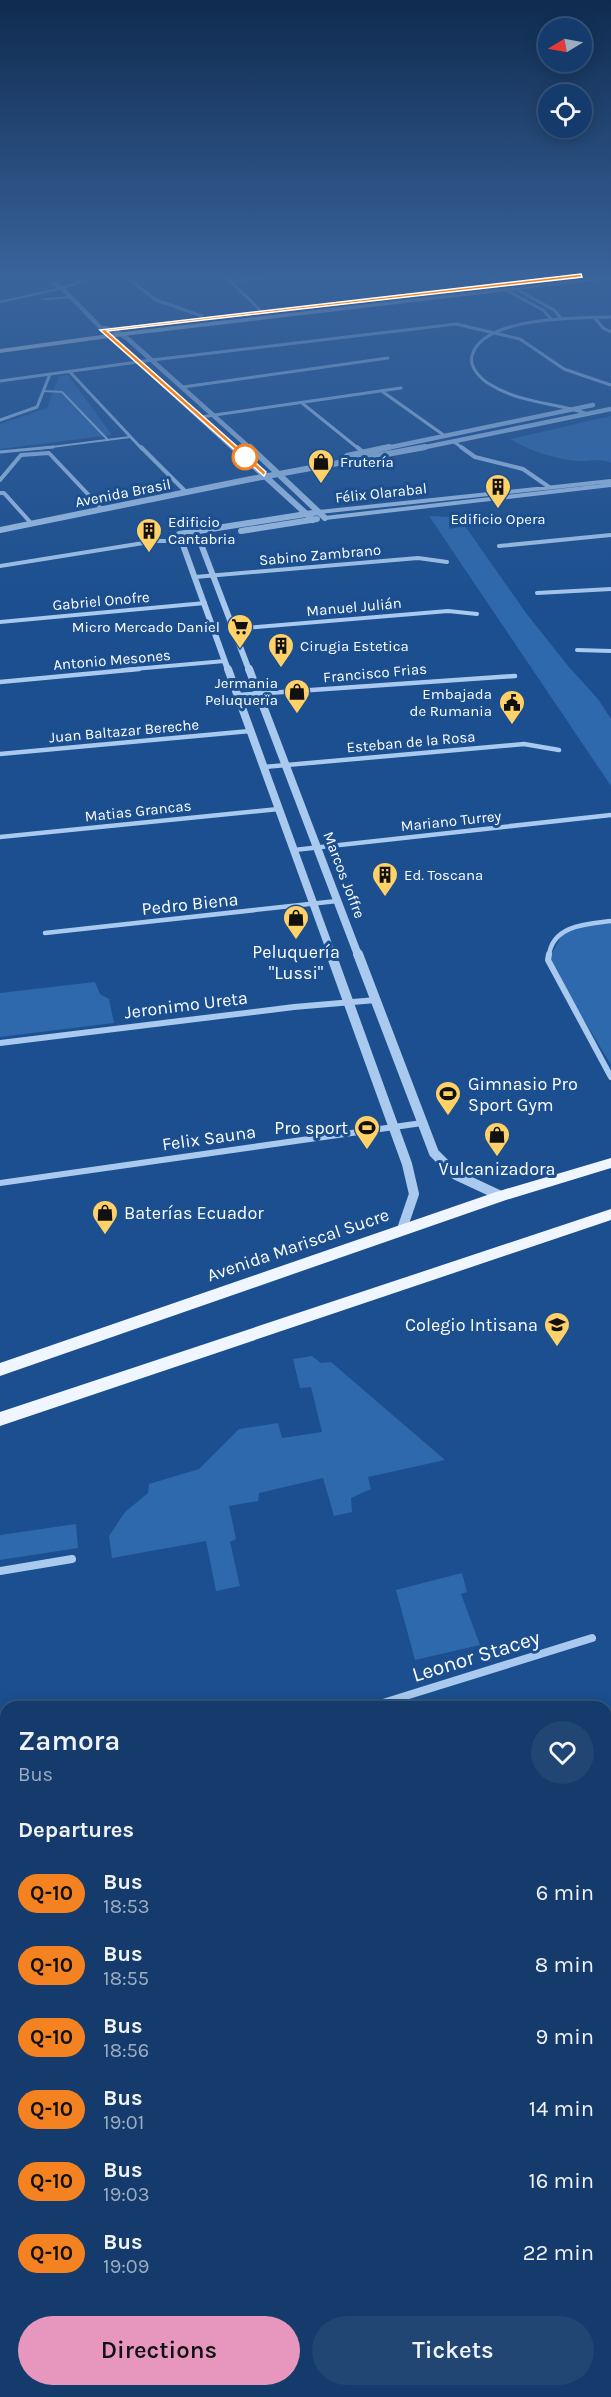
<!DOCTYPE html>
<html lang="en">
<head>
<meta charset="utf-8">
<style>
  body { margin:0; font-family:Karla,sans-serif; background:#214673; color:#f1f3f6; height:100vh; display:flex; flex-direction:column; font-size:22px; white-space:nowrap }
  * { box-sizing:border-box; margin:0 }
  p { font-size:20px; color:#9dadc1 }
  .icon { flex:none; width:33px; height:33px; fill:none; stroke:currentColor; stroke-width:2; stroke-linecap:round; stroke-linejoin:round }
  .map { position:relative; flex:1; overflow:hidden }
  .side { position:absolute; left:0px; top:1701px; width:612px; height:696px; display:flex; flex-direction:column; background:#143b6b; border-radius:18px 18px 0 0; box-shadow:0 3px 15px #0003,0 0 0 2px #33557e }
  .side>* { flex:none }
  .badge { padding:0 12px; border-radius:20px; font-size:21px; line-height:39px }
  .needle { width:39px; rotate:260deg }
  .buttons { position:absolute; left:538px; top:18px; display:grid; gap:12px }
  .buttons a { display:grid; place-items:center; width:54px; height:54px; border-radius:50%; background:#143b6b; box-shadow:0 3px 15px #0003,0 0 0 2px #33557e; font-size:30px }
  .map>.badge { position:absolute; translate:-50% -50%; box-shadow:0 0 0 3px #fff }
  h2 { padding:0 18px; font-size:22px; line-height:54px }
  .round { display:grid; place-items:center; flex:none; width:63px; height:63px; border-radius:32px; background:#214673 }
  .summary { display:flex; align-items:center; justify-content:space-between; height:102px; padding:0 18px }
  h1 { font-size:28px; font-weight:600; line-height:45px }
  .primary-button { display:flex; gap:12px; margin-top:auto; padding:12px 18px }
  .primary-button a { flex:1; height:69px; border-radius:36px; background:#e797bd; color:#111; font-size:24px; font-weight:600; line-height:69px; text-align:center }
  .primary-button a+a { background:#214673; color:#f1f3f6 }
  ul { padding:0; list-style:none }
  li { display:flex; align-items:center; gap:18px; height:72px; padding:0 18px }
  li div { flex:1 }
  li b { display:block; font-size:22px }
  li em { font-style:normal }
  li .badge { min-width:66px; font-weight:700; text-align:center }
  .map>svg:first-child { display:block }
  .green { fill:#2e69ad }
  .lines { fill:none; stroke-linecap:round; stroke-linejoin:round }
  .pedestrian-far1 { stroke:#a9c9ee; stroke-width:2 }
  .pedestrian { stroke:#a9c9ee; stroke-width:3 }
  .minor-far5 { stroke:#a9c9ee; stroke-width:3 }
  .minor-far4 { stroke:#a9c9ee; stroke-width:4 }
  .minor-far3 { stroke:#a9c9ee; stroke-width:4.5 }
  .minor-far2 { stroke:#a9c9ee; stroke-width:6 }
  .minor-far1 { stroke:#a9c9ee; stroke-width:8 }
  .minor { stroke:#a9c9ee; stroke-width:10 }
  .tertiary-far3 { stroke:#a9c9ee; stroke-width:4.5 }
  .tertiary-far2 { stroke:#a9c9ee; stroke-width:6 }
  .tertiary-far1 { stroke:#a9c9ee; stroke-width:8 }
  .tertiary { stroke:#a9c9ee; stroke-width:10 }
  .secondary { fill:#d6e6fa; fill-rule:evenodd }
  .primary { fill:#f0f6ff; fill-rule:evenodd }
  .line { fill:#f58220; stroke:#fff; stroke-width:1.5 }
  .stop-dot { fill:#fff; stroke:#f58220; stroke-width:3 }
  .labels { text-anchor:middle; stroke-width:6; stroke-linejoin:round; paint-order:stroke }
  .far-poi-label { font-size:15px; fill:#fff; stroke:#1b4f8f; text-anchor:start }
  .far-street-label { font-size:15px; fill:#fff; stroke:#1b4f8f }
  .street-label { font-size:18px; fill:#fff; stroke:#1b4f8f }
  .poi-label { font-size:18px; fill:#fff; stroke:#1b4f8f }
  .near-street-label { font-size:21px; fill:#fff; stroke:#1b4f8f }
</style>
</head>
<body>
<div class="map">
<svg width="611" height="2397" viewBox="0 0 611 2397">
  <rect width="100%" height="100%" fill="#1b4f8f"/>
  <path class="green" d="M68,375L112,435L0,449V424L47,408L59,376Z
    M611,416V463C602,457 589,462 578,461C555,459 530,451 510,439Z
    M429,516L450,517L449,529L465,526L526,613L569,667L598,699L611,719V786Z
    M611,921V1065L548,960L566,928Z
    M95,982L100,994L109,999L114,1023L0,1037V993Z
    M312,1356L321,1363L331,1362L445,1460L368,1477L371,1489L351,1498L352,1512L334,1516L323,1478L259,1493L258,1501L229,1506L236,1539L230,1542L240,1586L216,1591L206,1541L112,1558L109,1536L125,1512L148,1493L149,1484L199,1469L239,1429L278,1423L282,1438L322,1432L311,1387L300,1388L293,1359Z
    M76,1524L78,1548L0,1560V1535Z
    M462,1573L467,1592L461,1594L480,1645L415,1660L396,1590Z"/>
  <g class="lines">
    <path class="pedestrian-far1" d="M43,391L62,392L108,440
      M36,449L130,437"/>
    <path class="pedestrian" d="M0,452L53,447"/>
    <path class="minor-far5" d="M125,276L156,300L202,316
      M225,276L260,310
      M488,276L500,281
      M231,281L279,276
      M516,289L554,310L562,319
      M506,290L543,310L552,320
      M595,318L603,328L611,332
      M69,371L142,449
      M0,381L152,360L456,324L520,339L564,369L611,385
      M183,387L388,358
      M383,392L445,436
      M302,403L359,449
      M588,414C557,403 520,403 491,385C482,380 469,368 472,356C482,316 578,318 611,317
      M201,417L401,388
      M0,420L37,407L50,374
      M454,442L464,449"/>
    <path class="minor-far4" d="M141,447L187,493
      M357,447L363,452
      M461,447L475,457L523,469L549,487
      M0,480L21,455L49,453L102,509
      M0,493H4L31,523
      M319,512L611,481
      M325,518L611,485
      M499,546L611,535
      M0,566L156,541H181
      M195,577L418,558L447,562
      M537,593L611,589
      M0,622L205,603
      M233,629L448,611L477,614
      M577,650L611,651
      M123,670L225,661"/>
    <path class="minor-far3" d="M0,682L139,669
      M238,695L515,676
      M0,754L250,731
      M264,767L524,744L559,750
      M0,837L279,809
      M294,850L611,815
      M45,933L337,901
      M549,955C553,925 587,924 611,921"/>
    <path class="minor-far2" d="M549,954L548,960L611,1077
      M0,1043L294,1007L376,1000
      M0,1183L422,1123"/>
    <path class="minor-far1" d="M0,1571L72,1559
      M370,1707L592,1638"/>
    <path class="minor" d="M0,1802L6,1801
      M0,1922L6,1920
      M606,2120L611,2129"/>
    <path class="tertiary-far3" d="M53,283L62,288L101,328L234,449
      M104,328L116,331L128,339L251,449
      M382,449L593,405
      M416,449L611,409"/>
    <path class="tertiary-far2" d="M233,447L313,520
      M250,447L325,518
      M347,456L389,447
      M0,530L251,479L425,447
      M196,531L249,670
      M241,531L317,519
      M228,670L179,534L319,512"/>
    <path class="tertiary-far1" d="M228,669L332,955
      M249,669L358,955"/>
    <path class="tertiary" d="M331,954L407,1164L414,1194L402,1229
      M358,954L434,1153L456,1175L501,1196"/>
    <path class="secondary" d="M93,276H99L64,289L0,303V301L61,287Z
      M70,296L72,298L43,300L41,299Z"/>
    <path class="primary" d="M611,276V279L123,336L0,353V349L123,332Z
      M611,1158V1168L506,1200L0,1376V1363L496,1192Z
      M611,1209V1220L0,1426V1412Z"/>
  </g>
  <linearGradient id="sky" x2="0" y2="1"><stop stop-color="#0f2b4f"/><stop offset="0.45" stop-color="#39639b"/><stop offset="1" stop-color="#39639b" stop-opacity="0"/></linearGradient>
  <rect width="611" height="611" fill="url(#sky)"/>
  <path class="line" d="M581,274L582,277L107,331L266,472L264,476L100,330Z"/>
  <defs>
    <symbol id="shop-pin" viewBox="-11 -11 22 30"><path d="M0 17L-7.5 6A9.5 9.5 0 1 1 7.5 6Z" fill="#ffd166" stroke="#1b4f8f"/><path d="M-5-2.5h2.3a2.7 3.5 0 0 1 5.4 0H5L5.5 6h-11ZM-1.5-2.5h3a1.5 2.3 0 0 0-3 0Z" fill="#111"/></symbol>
    <symbol id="building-pin" viewBox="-11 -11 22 30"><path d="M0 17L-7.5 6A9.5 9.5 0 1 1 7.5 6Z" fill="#ffd166" stroke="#1b4f8f"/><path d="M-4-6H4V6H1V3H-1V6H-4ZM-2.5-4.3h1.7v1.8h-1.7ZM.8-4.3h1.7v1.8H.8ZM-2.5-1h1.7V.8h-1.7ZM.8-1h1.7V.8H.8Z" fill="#111"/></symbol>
    <symbol id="supermarket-pin" viewBox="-11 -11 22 30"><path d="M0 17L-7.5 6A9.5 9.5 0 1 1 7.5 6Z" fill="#ffd166" stroke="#1b4f8f"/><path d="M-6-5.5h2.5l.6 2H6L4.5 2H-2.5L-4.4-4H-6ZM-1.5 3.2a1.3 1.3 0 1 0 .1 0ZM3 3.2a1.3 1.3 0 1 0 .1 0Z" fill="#111"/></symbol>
    <symbol id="civic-pin" viewBox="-11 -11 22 30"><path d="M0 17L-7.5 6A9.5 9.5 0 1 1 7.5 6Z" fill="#ffd166" stroke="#1b4f8f"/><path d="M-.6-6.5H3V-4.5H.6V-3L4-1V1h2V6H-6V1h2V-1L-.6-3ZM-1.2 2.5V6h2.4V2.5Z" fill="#111"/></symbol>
    <symbol id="stadium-pin" viewBox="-11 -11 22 30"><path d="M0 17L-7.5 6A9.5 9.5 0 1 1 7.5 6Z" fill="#ffd166" stroke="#1b4f8f"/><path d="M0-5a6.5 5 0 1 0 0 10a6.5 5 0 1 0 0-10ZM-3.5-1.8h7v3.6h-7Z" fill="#111"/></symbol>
    <symbol id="university-pin" viewBox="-11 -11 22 30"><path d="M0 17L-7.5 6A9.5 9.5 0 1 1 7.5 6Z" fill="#ffd166" stroke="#1b4f8f"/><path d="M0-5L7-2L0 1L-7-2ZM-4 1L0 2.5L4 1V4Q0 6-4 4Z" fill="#111"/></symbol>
  </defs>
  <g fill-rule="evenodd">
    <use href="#shop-pin" x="306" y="447" width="30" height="40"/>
    <use href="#building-pin" x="483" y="472" width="30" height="40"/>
    <use href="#building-pin" x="134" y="516" width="30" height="40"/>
    <use href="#supermarket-pin" x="225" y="612" width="30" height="40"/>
    <use href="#building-pin" x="266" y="631" width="30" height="40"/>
    <use href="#shop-pin" x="282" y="677" width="30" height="40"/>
    <use href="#civic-pin" x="497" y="688" width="30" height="40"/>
    <use href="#building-pin" x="370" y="860" width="30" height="40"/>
    <use href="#shop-pin" x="281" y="903" width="30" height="40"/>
    <use href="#stadium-pin" x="433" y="1079" width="30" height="40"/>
    <use href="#stadium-pin" x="352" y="1113" width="30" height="40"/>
    <use href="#shop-pin" x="482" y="1120" width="30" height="40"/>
    <use href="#shop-pin" x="90" y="1198" width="30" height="40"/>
    <use href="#university-pin" x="542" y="1310" width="30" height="40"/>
  </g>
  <circle class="stop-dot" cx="245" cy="457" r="12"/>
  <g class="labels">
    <g class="far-poi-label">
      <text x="340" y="467">Frutería</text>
      <text x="498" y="524" text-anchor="middle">Edificio Opera</text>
      <text x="168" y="527">Edificio<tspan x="168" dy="17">Cantabria</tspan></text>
      <text x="220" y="632" text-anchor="end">Micro Mercado Daniel</text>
      <text x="300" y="651">Cirugia Estetica</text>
      <text x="278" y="688" text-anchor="end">Jermania<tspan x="278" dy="17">Peluquerïa</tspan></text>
      <text x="492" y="699" text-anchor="end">Embajada<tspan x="492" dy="17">de Rumania</tspan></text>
      <text x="404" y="880">Ed. Toscana</text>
    </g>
    <g class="far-street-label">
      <text transform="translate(123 493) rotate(-11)" y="5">Avenida Brasil</text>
      <text transform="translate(381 493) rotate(-6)" y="5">Félix Olarabal</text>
      <text transform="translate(320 555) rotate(-5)" y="5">Sabino Zambrano</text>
      <text transform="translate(101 601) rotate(-5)" y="5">Gabriel Onofre</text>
      <text transform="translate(354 607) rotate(-5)" y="5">Manuel Julián</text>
      <text transform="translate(112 660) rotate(-5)" y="5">Antonio Mesones</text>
      <text transform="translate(375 673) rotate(-5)" y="5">Francisco Frias</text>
      <text transform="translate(124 731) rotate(-5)" y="5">Juan Baltazar Bereche</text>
      <text transform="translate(411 742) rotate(-5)" y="5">Esteban de la Rosa</text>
      <text transform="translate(138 811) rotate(-6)" y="5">Matias Grancas</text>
      <text transform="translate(451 821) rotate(-6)" y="5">Mariano Turrey</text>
      <text transform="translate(344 875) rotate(69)" y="5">Marcos Joffre</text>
    </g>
    <g class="street-label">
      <text transform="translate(190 904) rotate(-6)" y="6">Pedro Biena</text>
      <text transform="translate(186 1005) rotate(-7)" y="6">Jeronimo Ureta</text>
      <text transform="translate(209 1138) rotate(-8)" y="6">Felix Sauna</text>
      <text transform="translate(298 1245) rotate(-19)" y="6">Avenida Mariscal Sucre</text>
    </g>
    <g class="poi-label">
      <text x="296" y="958">Peluquería<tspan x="296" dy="21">"Lussi"</tspan></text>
      <text x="468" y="1090" text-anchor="start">Gimnasio Pro<tspan x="468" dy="21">Sport Gym</tspan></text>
      <text x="348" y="1134" text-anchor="end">Pro sport</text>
      <text x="497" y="1175">Vulcanizadora</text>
      <text x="124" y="1219" text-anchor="start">Baterías Ecuador</text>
      <text x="538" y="1331" text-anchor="end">Colegio Intisana</text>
    </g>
    <g class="near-street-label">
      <text transform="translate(476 1656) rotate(-17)" y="7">Leonor Stacey</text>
    </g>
  </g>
</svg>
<div class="buttons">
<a><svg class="needle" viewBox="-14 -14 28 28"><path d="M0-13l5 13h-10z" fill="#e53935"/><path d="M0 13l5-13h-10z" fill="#9dadc1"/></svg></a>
<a><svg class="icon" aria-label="locate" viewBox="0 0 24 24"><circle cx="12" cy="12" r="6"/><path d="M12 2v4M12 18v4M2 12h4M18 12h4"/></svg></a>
</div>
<section class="side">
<div class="summary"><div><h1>Zamora</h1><p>Bus</p></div><a class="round"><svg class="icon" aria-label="heart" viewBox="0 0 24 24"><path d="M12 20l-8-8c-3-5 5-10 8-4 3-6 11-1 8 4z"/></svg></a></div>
<h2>Departures</h2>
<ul>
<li><span class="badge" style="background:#f58220;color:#111">Q-10</span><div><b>Bus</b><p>18:53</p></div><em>6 min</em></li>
<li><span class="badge" style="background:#f58220;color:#111">Q-10</span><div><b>Bus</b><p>18:55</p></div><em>8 min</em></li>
<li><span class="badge" style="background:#f58220;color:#111">Q-10</span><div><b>Bus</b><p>18:56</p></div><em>9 min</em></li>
<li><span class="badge" style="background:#f58220;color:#111">Q-10</span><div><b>Bus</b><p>19:01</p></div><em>14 min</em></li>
<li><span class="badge" style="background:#f58220;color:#111">Q-10</span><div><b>Bus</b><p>19:03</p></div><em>16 min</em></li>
<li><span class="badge" style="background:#f58220;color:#111">Q-10</span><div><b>Bus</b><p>19:09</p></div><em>22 min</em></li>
</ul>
<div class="primary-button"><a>Directions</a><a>Tickets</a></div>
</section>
</div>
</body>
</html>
